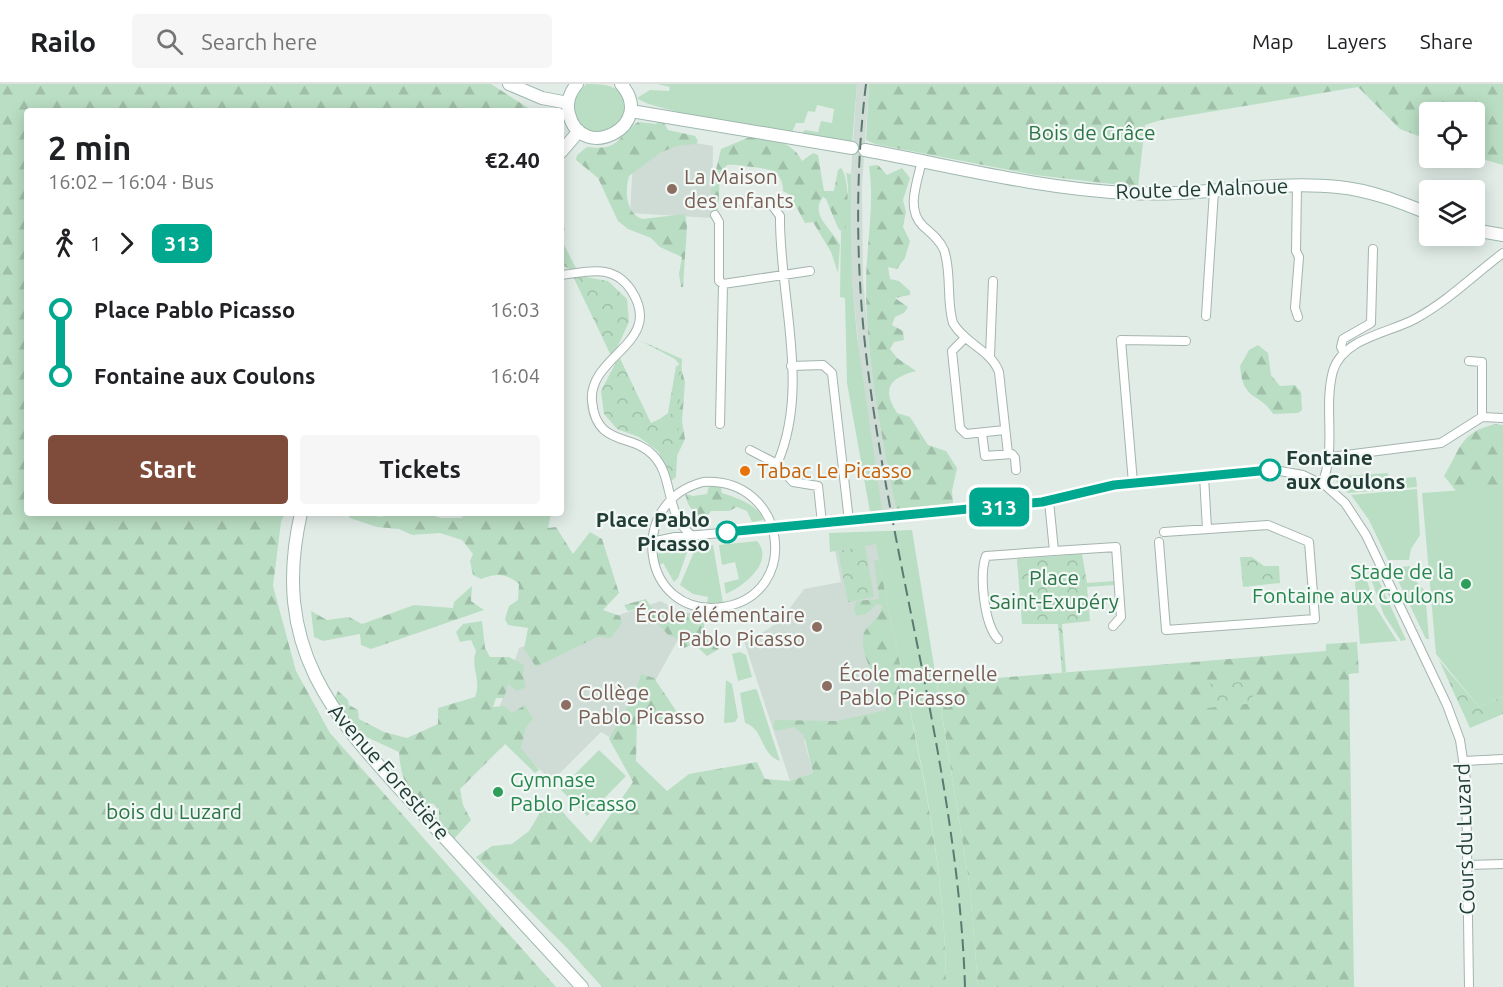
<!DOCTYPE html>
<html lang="en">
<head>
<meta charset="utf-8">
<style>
  body { margin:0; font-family:Ubuntu,sans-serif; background:#f6f6f6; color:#202124; height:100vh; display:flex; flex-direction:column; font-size:22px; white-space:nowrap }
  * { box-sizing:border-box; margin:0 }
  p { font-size:20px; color:#757577 }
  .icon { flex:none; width:33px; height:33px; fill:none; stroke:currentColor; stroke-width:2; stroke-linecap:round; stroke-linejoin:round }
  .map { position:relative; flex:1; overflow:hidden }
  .side { position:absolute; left:24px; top:24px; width:540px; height:408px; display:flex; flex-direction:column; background:#fff; border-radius:6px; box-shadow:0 3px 15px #0003 }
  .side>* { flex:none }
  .badge { padding:0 12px; border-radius:9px; font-size:21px; line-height:39px }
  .tools { position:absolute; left:1419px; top:18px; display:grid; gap:12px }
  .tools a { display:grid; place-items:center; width:66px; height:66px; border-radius:6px; background:#fff; box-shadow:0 3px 15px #0003; font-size:30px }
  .map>.badge { position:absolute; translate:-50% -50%; box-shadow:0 0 0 3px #fff }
  .legs { display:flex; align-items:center; gap:9px; height:66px; padding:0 24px; font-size:20px }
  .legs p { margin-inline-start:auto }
  .head { display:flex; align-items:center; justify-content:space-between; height:102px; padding:0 24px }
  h1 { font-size:33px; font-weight:600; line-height:45px }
  .action { display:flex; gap:12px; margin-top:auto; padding:12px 24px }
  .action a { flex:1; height:69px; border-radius:6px; background:#7f4b3b; color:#fff; font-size:24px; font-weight:600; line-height:69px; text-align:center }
  .action a+a { background:#f6f6f6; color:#202124 }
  ul { padding:0 24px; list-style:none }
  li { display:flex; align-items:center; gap:21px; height:66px; font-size:22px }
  li i { display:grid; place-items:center; width:9px; height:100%; margin:0 8px; background:currentColor }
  li i::after { content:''; width:15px; height:15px; margin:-8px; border:4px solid; border-radius:50%; background:#fff }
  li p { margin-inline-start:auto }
  li:first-child i { background:linear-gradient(#0000 50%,currentColor 0) }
  li:last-child i { background:linear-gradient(currentColor 50%,#0000 0) }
  header { display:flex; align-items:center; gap:36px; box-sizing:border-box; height:84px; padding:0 30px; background:#fff; border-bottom:2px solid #e0e0e0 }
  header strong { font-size:28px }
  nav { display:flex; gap:33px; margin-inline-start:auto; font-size:21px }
  .search { width:420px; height:54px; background:#f6f6f6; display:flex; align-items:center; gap:15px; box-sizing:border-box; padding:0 21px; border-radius:6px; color:#757577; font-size:22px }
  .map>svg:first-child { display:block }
  .built { fill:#cfdcd6 }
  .green { fill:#badec3 }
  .forest { fill:url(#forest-firs) }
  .park { fill:url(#park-crowns) }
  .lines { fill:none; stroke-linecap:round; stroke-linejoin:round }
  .street-casing { stroke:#a4b4ae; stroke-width:10 }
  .secondary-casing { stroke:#9fb8af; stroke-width:14 }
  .street { stroke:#fff; stroke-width:8 }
  .secondary { stroke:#fff; stroke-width:12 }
  .rail { stroke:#5b7971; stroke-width:2; stroke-dasharray:12 6; stroke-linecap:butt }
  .street-bridge-casing { stroke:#a4b4ae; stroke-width:10; stroke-linecap:butt }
  .street-bridge { stroke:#fff; stroke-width:8 }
  .line-1-casing { stroke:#fff; stroke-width:14 }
  .line-1 { stroke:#00a88f; stroke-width:9 }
  .education-dot { fill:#8d6e63; stroke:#f2f8f5; stroke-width:2 }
  .stop-1-dot { fill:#fff; stroke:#00a88f; stroke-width:3 }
  .food-dot { fill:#e8710a; stroke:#f2f8f5; stroke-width:2 }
  .leisure-dot { fill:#2e9e5b; stroke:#f2f8f5; stroke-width:2 }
  .labels { text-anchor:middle; stroke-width:4.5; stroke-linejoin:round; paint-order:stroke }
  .park-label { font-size:21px; fill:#2b7547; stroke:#f2f8f5 }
  .education-label { font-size:21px; fill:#785e54; stroke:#f2f8f5; text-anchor:start }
  .street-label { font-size:21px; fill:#213d36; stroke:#f2f8f5 }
  .stop-label { font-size:21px; font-weight:bold; fill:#213d36; stroke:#f2f8f5; text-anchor:start }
  .food-label { font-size:21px; fill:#c56008; stroke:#f2f8f5; text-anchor:start }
  .leisure-label { font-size:21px; fill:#27864d; stroke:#f2f8f5; text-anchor:end }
</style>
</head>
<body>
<header>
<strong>Railo</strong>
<div class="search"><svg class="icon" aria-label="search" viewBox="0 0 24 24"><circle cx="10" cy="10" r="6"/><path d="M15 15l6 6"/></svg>Search here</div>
<nav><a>Map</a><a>Layers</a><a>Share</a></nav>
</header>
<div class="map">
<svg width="1503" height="903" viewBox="0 0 1503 903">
  <defs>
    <pattern id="forest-firs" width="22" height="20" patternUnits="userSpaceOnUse" patternTransform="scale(1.5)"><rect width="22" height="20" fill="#badec3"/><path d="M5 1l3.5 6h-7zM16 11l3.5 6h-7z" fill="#a0bfa8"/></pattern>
    <pattern id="park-crowns" width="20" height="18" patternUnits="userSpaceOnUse" patternTransform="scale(1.5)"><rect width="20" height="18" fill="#badec3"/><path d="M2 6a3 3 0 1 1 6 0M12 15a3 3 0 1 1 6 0" fill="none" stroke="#a0bfa8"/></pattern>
  </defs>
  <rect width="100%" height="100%" fill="#e1ece7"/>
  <path class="built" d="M857,0H869L862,102L863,195L871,282L896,426L882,428L863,308L852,196L851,90Z
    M666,54L713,62L712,134L630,129L634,59Z
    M876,459L913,640L804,656L813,689L790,697L744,557L762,549L781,536L804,505L841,498L835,467Z
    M661,517L690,534L655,597L611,654L601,648L552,697L523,670L495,637L519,564Z"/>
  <path class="green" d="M586,0C606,0 622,0 626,24L620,41L592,51L574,37L572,16Z
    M657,0H857L852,60L802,49L805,46L818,48L821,37L832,39L834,25L817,21L815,28L808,27L804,39H796L792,48C763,43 654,28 637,14L650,6L669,7L670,3Z
    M869,0H875V60L866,56Z
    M846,89L851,90L852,196L857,252L882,426L870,428L847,299L845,214L840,213L841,147L845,145C848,129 850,105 846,89Z
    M1388,389L1389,395L1416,393L1417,403L1348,409L1336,397L1343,392Z
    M1503,403V612L1479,623L1436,570L1422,409Z
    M1417,405L1420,451L1411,465L1409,476H1388L1369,436L1351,411Z
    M912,446L970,804L978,903H946C946,752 903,607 876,460L830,468L829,449Z
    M757,457C775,478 744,502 726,510L724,499L739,495L735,478L722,481L719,461Z
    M690,460L678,494L674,498L663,479L658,482V470L665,463Z
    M713,461L723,519L707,520L708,513L693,510L680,501L696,463Z
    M1410,482L1415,496L1425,507L1429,555H1426L1392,484Z
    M1363,484L1375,522L1397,557L1360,560L1354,485Z
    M1367,484H1373L1406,556L1401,557L1384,531Z
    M740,568L746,571L752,593L738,597L732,570Z
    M726,596L732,600L738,633L735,638L724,639Z
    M755,605L757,606L780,677C760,671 764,644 745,639L740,609Z
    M599,666L626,692L587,732L560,705Z"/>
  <path class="forest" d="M0,0H491L533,27H27V429H285L281,438L273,502L296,587L330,649L556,903H0Z
    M874,0H1503V81L1475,73L1474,28H1430L1429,56L1400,45L1358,3L1161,36L1145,41L1138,103L1035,91L875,60Z
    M658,37H663L668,46L695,52L698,57L696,60L676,62L660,69L629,92C625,107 625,128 642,135L685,130L687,142L683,203H681L679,190L682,173L660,163L651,154L628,145L618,137L598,94L576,76L577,71L587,63C620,67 616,54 638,38L656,40Z
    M752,52C773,55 792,57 802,77L813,69L818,71L824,107H834L838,86L841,84C849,92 850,135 845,145L841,147L838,144L826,115L823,113C809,131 832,145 840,161L838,189L831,168L813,138L805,139L790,111L783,107C783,86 768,85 753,83C744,83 737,80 727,81L720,91L718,128L711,131V106L721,65Z
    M878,81L887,91L902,84L910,94L903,116L906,128L903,143L910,157L905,174L897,185L888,183L890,195L899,197L910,207V211L895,214L908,223L904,229L895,233L892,241L903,247L904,256L894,258L890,265L897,274L916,287C890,294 881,304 897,329L910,333L928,361L946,367L957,384L952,407L953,419L896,425C882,351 866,277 866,201C866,161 875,123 869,82Z
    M1258,261L1268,269L1271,291L1280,302L1295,301L1301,308L1302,326L1298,329L1273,330C1259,307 1243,319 1240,282L1249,266Z
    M680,281L685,298L682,337L685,355L675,376L657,337L668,329L676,282Z
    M1496,340L1503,341V405L1457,408L1444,392C1461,364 1460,348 1496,340Z
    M709,402L721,403L722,409C735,413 761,422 763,436L752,438L747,427L737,423L729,427H711L702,440L692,441L690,433L693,427L688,420L685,410L693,412L707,410Z
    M347,429L382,433L384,429H424L441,434H461L466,429H551L548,444L556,443L573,470L590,448L602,455L619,509L603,526L620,532L622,539L611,554L597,553L536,583L524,565L528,544L508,541L505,535L509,522L518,516L519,500C506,489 497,489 481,495L473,491L470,477L473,470L462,456L440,449L412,451L399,445L377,443L350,434Z
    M874,476H879C905,618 946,757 946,903H602L566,863L476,773L492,762L512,760L529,747L541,727L556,721L591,759L633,698L609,655L635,609L641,590L654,594L677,628L673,639L658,638L650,628L639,625L637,636L636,677L667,707L689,690L757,678L765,695L790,697L813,689L804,651L794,643L776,647L773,644L775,636L837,637L886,626L887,620C879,605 857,564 864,549C869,538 882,533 882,521L877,520L866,530L857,532L854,526L856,517L879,515Z
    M472,502L471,517L484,526L371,565L361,561L360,550L323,557L314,553L311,527L327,536L349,533L362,540L414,521L453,524L454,518Z
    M646,515L657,532L678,527L704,532V547L719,565L707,572L694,560L684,564L679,555L669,552L643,523L628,527L624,521Z
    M482,537L485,564L490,573H509L524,581L523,592L526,603L517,607L508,600L504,614H496L493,623L504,622L512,629L525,621L533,635L526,643L521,664L539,686L535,689L505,660L460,705L463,721L471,736L454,755L439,736V725L432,719L423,727C408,708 400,692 399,668L360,650L335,614L338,607L348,616L349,621L358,626L359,635L384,648L407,654L438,640V624L475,613C482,596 470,584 476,567L471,556L460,558L456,548L463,540Z
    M1357,558L1359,589L1349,590L1354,903H978L970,804L937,599L1326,567V560Z"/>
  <path class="park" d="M561,137L565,145L561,155L580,192L608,197L627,215L629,238L616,266L651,339L677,327L679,280L675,275L639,256L682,275L676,393L670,398L659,368L639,353L617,345L604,330L601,307L615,280L569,184L561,182Z
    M865,462L874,513L848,518L838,467Z
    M1082,470L1087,499L1114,497L1115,501L1087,503L1090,537L1062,540L1066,588L1062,589L1058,540H1022L1017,475Z
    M1240,473H1252L1264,482H1279L1280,499L1243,503Z
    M1439,576L1479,623L1503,612V630L1470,644Z
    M1243,598L1248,601L1255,619L1207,624L1206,600Z"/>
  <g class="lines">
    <defs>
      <path id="street" d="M922,76C918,97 905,125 923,142C931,149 940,156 944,166C952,189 946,216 953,239C965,260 991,266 999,288L1008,370
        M1297,102L1296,167L1299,173L1295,224L1298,233
        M739,117L772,121L780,132C779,213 811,303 777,380L793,398L818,402L822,439
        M715,131L719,138V197L723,200L720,340
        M561,191C588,188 613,179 631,206C666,259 588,271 592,317C596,363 632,349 653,371C675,394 663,427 692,452
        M723,200L810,187
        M1206,232L1214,107
        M965,254L952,267L960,344L966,350L1005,346
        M1344,269L1341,263L1343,255L1371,239L1373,165
        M990,272L993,197
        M1469,277L1482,278V333
        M791,282L823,281L832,289L849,437
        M982,349L985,372L1012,370L1015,374L1016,386
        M750,366L777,380
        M1330,373L1441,359L1482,333L1503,334
        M1204,392L1207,445
        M703,398C788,393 802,511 723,523C641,535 625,418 703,398Z
        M1133,399L1121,256L1186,257
        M1322,400C1337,363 1323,324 1333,287C1343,254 1389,249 1415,235C1448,217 1474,191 1503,169
        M1049,417L1054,467L1116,463L1121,533L1113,542
        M900,433L1049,417L1114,401L1274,386L1303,391L1326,402L1345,419L1366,451L1447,621L1460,656L1466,696L1469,903
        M1159,458L1166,546L1315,535L1309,458L1268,441L1164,448
        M652,462L656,457L675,453L881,435
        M998,555C984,540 979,491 986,472L1054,467
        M1464,677L1503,675
        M1467,781L1503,780"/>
      <path id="secondary" d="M509,0L542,14L568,19
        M577,0C570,8 566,19 569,30C581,80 658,42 621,0
        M631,27L852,64
        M865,66C953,82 1040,105 1129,109C1199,113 1269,96 1338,103C1370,106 1400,118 1430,130
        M561,68L579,47
        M1474,146L1503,151
        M301,429C268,574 342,641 431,739C481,794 532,848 582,903"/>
    </defs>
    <use href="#street" class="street-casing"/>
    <use href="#secondary" class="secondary-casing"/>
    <use href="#street" class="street"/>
    <use href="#secondary" class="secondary"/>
    <path class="rail" d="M866,0C855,89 856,180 866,270C891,482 958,689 965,903"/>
    <defs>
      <path id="street-bridge" d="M881,435L900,433"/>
    </defs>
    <use href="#street-bridge" class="street-bridge-casing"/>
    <use href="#street-bridge" class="street-bridge"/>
  </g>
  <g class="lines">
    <defs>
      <path id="line-1" d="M727,448L1042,418L1114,401L1270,386"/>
    </defs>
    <use href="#line-1" class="line-1-casing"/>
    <use href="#line-1" class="line-1"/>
  </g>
  <g class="education-dot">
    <circle cx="672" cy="105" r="6"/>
    <circle cx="817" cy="543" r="6"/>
    <circle cx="827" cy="602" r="6"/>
    <circle cx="566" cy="621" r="6"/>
  </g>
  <g class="stop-1-dot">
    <circle cx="1270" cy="386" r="10"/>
    <circle cx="727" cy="448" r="10"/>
  </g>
  <circle class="food-dot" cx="745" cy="387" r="6"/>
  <g class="leisure-dot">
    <circle cx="1466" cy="500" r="6"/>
    <circle cx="498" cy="708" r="6"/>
  </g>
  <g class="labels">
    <g class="park-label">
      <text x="1092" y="56">Bois de Grâce</text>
      <text x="1054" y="501">Place<tspan x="1054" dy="24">Saint-Exupéry</tspan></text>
      <text x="174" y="735">bois du Luzard</text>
    </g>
    <g class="education-label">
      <text x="684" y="100">La Maison<tspan x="684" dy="24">des enfants</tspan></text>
      <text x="805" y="538" text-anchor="end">École élémentaire<tspan x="805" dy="24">Pablo Picasso</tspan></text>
      <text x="839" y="597">École maternelle<tspan x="839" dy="24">Pablo Picasso</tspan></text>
      <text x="578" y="616">Collège<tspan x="578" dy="24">Pablo Picasso</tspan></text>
    </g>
    <g class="street-label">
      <text transform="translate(1202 105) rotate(-2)" y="7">Route de Malnoue</text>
      <text transform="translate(389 688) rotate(49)" y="7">Avenue Forestière</text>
      <text transform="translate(1465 755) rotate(-92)" y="7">Cours du Luzard</text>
    </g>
    <g class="stop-label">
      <text x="1286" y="381">Fontaine<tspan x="1286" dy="24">aux Coulons</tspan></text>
      <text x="710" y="443" text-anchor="end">Place Pablo<tspan x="710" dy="24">Picasso</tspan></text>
    </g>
    <g class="food-label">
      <text x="757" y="394">Tabac Le Picasso</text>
    </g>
    <g class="leisure-label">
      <text x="1454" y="495">Stade de la<tspan x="1454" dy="24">Fontaine aux Coulons</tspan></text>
      <text x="510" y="703" text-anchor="start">Gymnase<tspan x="510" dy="24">Pablo Picasso</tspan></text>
    </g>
  </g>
</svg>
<div class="tools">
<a><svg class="icon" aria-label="locate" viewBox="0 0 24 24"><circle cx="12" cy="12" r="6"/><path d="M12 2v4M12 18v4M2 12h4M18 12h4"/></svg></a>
<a><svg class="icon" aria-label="layers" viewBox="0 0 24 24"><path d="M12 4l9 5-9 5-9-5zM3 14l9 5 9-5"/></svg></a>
</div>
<b class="badge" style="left:999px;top:423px;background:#00a88f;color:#fff">313</b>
<section class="side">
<div class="head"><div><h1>2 min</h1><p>16:02 – 16:04 · Bus</p></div><b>€2.40</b></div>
<div class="legs"><svg class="icon" aria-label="walk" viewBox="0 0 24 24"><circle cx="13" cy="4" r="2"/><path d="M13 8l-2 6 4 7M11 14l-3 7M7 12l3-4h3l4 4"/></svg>1<svg class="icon" aria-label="forward" viewBox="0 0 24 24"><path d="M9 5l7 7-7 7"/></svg><b class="badge" style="background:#00a88f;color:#fff">313</b></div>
<ul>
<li><i style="color:#00a88f"></i><b>Place Pablo Picasso</b><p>16:03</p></li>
<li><i style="color:#00a88f"></i><b>Fontaine aux Coulons</b><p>16:04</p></li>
</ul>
<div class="action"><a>Start</a><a>Tickets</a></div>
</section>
</div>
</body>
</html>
